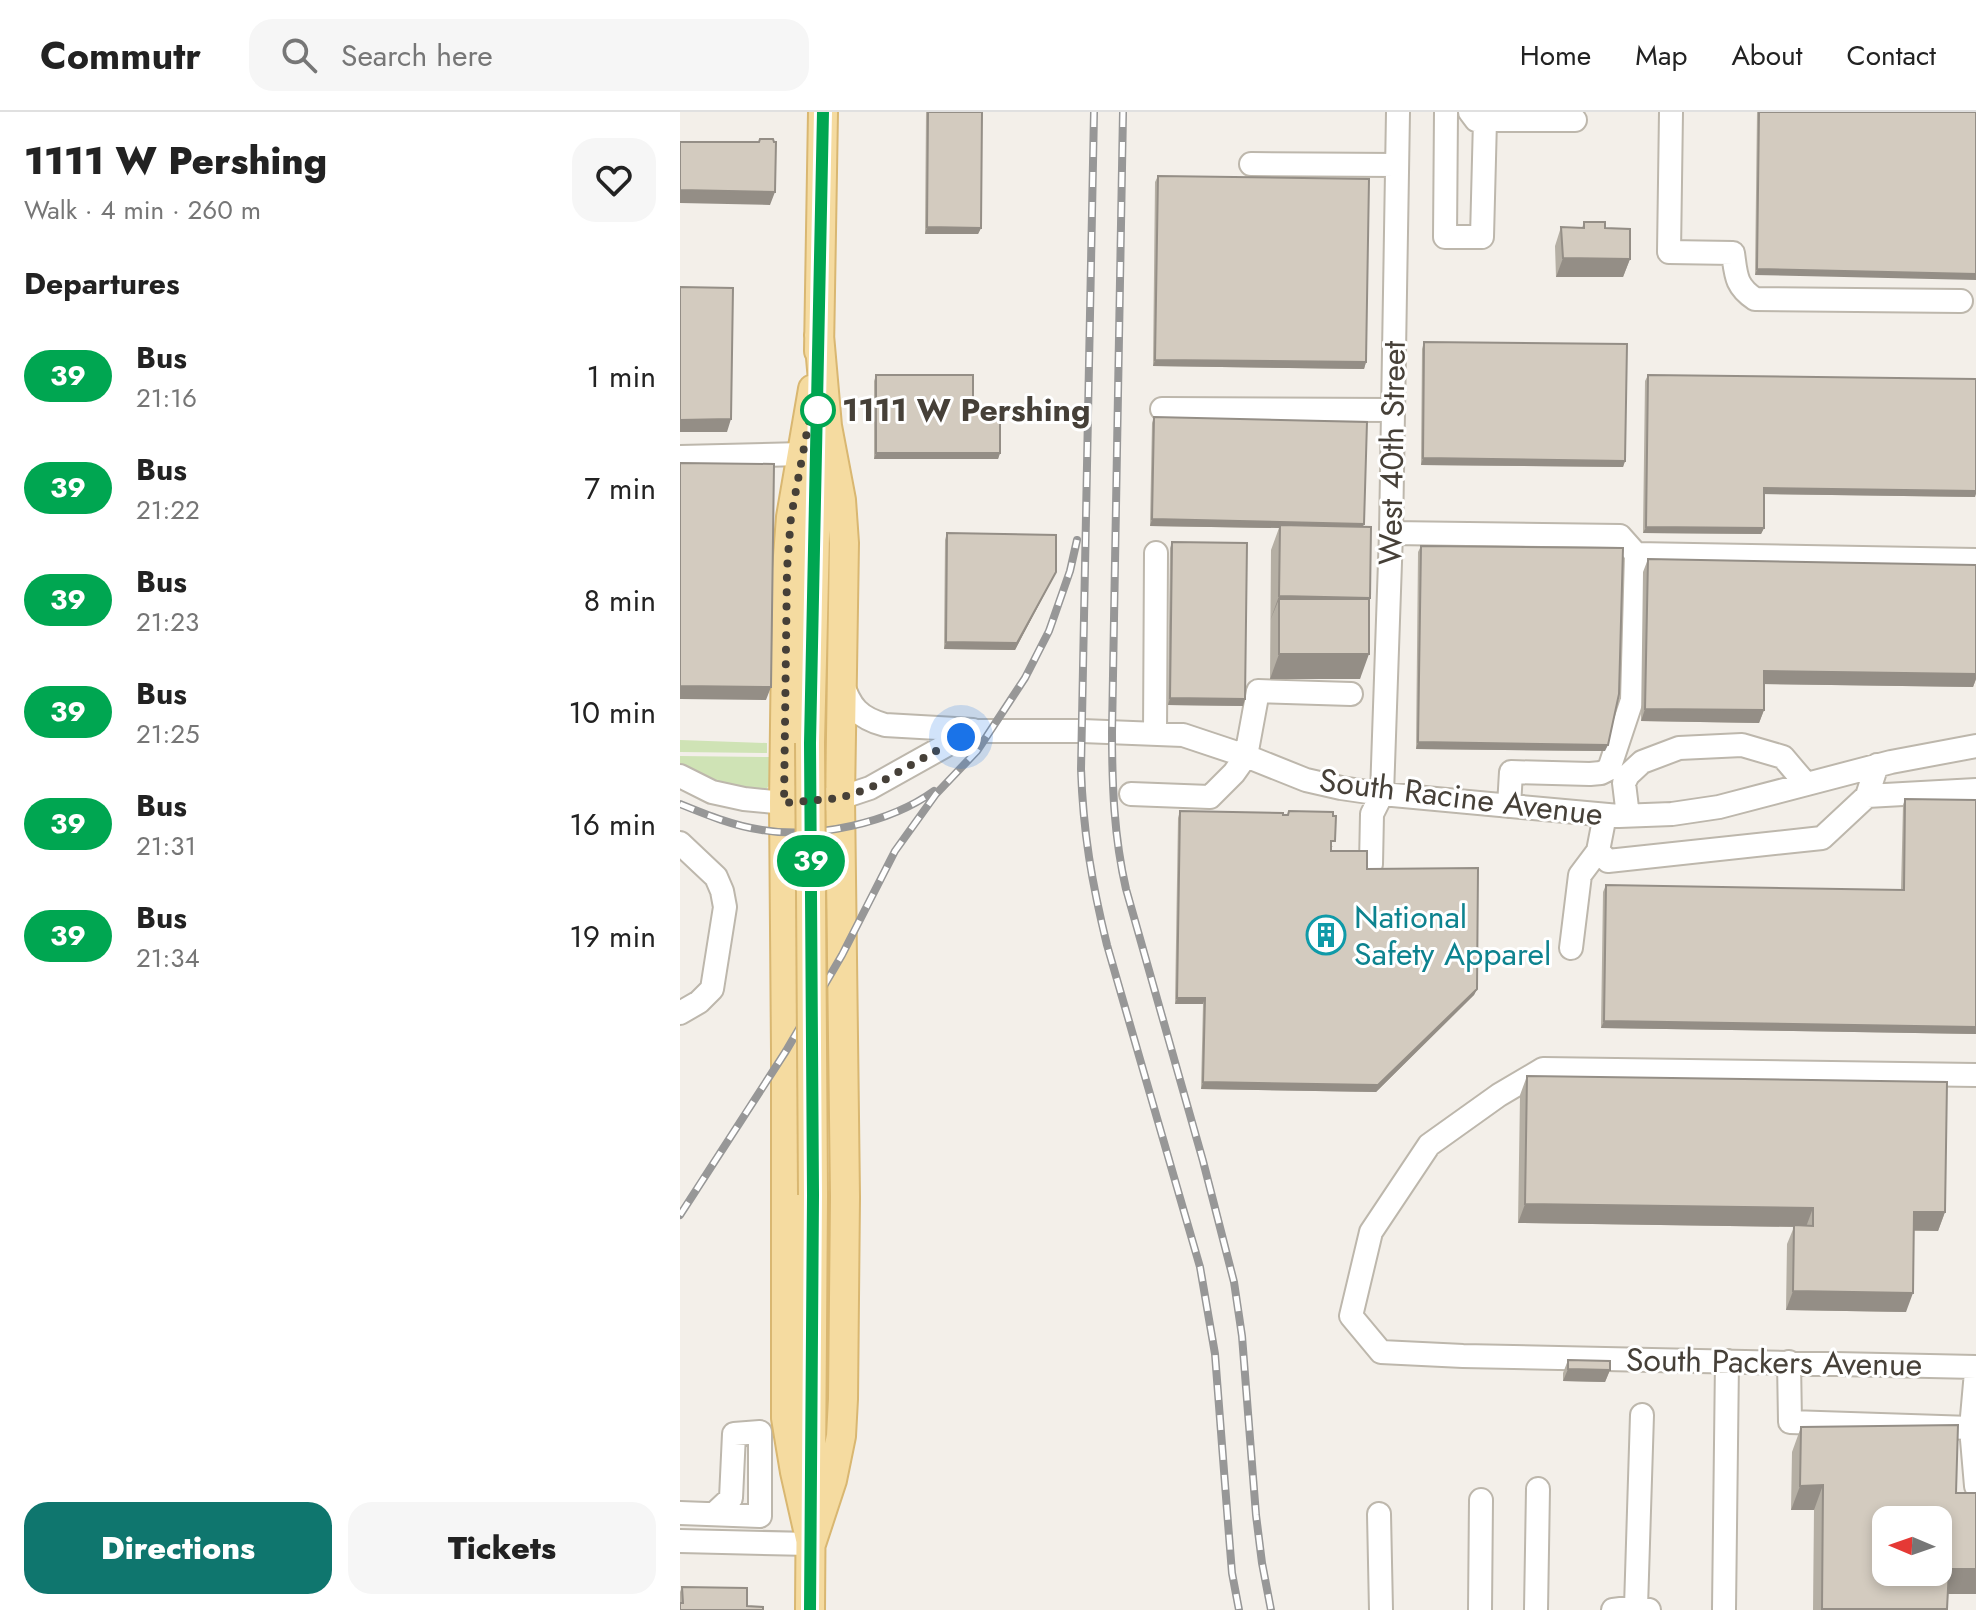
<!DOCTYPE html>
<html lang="en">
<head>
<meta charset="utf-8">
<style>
  body { margin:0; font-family:Jost,sans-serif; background:#f6f6f6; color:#222; height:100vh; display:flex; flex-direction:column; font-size:30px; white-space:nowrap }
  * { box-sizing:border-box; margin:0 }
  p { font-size:26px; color:#767676 }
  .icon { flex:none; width:44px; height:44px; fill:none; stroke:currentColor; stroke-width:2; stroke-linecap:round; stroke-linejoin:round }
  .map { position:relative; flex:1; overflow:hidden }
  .panel { display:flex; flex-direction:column; background:#fff; width:680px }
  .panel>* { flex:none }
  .badge { padding:0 16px; border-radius:26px; font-size:28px; line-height:52px }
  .needle { width:52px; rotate:272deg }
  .tools { position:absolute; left:1192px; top:1394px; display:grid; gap:16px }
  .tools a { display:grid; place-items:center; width:80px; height:80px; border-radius:16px; background:#fff; box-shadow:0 4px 12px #0003; font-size:40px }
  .you { position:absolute; width:40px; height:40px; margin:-20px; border:6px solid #fff; border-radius:50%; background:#1a73e8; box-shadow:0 0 0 12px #1a73e833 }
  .map>.badge { position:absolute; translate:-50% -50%; box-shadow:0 0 0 4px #fff }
  h2 { padding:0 24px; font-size:30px; line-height:72px }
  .round { display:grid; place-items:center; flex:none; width:84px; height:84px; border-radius:24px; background:#f6f6f6 }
  .summary { display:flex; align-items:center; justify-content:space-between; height:136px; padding:0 24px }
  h1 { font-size:38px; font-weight:800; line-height:60px }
  .action { display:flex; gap:16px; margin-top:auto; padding:16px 24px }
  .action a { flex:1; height:92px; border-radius:24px; background:#0f766e; color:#fff; font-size:32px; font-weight:800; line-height:92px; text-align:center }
  .action a+a { background:#f6f6f6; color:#222 }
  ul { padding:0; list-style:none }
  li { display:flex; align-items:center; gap:24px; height:112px; padding:0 24px }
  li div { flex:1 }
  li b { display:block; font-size:30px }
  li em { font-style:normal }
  li .badge { min-width:88px; font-weight:700; text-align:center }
  header { display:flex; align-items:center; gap:48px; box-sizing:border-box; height:112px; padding:0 40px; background:#fff; border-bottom:2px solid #e0e0e0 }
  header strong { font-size:38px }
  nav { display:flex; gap:44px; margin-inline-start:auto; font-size:28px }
  .search { width:560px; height:72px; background:#f6f6f6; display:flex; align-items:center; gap:20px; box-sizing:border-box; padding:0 28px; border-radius:24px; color:#767676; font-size:30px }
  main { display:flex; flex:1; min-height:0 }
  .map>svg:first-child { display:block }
  .green { fill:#cfe3b5 }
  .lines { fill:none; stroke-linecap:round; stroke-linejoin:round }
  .minor-casing { stroke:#bdb7ac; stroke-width:26 }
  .major-casing { stroke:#d9b771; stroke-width:32 }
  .minor { stroke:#fff; stroke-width:22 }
  .major { stroke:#f5dba0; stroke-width:28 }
  .rail-casing { stroke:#979797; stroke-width:8 }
  .rail { stroke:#fff; stroke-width:5; stroke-dasharray:15; stroke-linecap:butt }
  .major-bridge-casing { stroke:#d9b771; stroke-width:32; stroke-linecap:butt }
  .major-bridge { stroke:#f5dba0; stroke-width:28 }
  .wall { fill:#b5afa4 }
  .shaded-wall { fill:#948e86 }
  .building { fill:#d3cbbf; stroke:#948e86; stroke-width:2; fill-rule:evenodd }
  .line-casing { stroke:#fff; stroke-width:18 }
  .line { stroke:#00a651; stroke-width:12 }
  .walk { stroke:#464038; stroke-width:8; stroke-dasharray:0 14.4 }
  .stop-dot { fill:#fff; stroke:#00a651; stroke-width:4 }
  .labels { text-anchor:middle; stroke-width:6; stroke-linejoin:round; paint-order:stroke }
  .stop-label { font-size:32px; font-weight:bold; fill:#464038; stroke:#fff; text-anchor:start }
  .street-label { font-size:32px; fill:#464038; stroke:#fff }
  .culture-label { font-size:32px; fill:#0d838f; stroke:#fff; text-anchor:start }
</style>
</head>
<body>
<header>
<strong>Commutr</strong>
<div class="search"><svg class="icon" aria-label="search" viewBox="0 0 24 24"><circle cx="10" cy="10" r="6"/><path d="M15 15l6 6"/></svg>Search here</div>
<nav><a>Home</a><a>Map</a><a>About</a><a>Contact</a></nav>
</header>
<main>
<section class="panel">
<div class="summary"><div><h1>1111 W Pershing</h1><p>Walk · 4 min · 260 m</p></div><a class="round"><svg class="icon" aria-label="heart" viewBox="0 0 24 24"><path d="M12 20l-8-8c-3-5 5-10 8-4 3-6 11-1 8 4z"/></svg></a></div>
<h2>Departures</h2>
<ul>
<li><span class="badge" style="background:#00a651;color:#fff">39</span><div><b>Bus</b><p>21:16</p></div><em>1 min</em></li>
<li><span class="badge" style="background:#00a651;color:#fff">39</span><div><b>Bus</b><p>21:22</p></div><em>7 min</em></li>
<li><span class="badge" style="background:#00a651;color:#fff">39</span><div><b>Bus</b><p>21:23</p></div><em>8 min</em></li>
<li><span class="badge" style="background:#00a651;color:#fff">39</span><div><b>Bus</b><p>21:25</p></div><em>10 min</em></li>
<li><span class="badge" style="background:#00a651;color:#fff">39</span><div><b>Bus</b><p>21:31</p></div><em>16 min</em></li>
<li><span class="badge" style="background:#00a651;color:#fff">39</span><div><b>Bus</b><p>21:34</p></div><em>19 min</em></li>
</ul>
<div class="action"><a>Directions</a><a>Tickets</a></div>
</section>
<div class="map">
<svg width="1296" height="1498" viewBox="0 0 1296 1498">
  <rect width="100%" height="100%" fill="#f3efe9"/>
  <path class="green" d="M0,628L87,631V641L0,640Z
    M0,644L93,645C93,667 96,678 70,682L0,658Z"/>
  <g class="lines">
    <defs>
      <path id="minor" d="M766,0L765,125H802L805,8
        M790,0L796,8H895
        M991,0L989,140L1053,141C1056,162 1055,174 1075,187L1281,189
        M571,52L717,53
        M482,297L713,298
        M0,345L123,342
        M711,421L940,424L956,442L952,588L929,657L921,661L910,662L831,660L829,694
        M956,442L1296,448
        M162,570C170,595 179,606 205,613L293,618
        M475,621L476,441
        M0,664L32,680L64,687L104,691L160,686L190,676L281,625L299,619H402L503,623L566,644L626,668L661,676L702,682L939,704L992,702L1039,695L1211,650L1296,634
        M451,682L530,685L554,661L566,644L578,579L671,582
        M1187,684L1296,678
        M925,703L918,739L928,749L1142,726L1187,684L1197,653
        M948,704L944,671L948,663L962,650L999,636L1062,633L1103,645L1126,672
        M0,731L36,765L42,779L45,795L32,877L19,890L0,901
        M691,752L692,702L702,682L711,421L718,0
        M891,836L900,763L918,739
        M1296,963L863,957L819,983L749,1033L691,1120L671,1204L701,1240L783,1244L1296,1255
        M1109,1250L1110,1310L1291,1316
        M1296,1260L1291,1316L1296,1374
        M0,1401L80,1404V1320L54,1322L51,1386L34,1402
        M699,1402L701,1498
        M0,1429L131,1432
        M956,1495L962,1303
        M800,1498L801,1388
        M856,1498L858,1377
        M933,1498L956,1495L969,1498
        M1044,1498L1047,1249"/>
      <path id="major" d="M139,239L143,0
        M130,631L137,340
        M131,1431L115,1360L106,1306V939L104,691L107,457L111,405L133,277
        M131,1432L152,1368L161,1324L163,1287L165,1085L160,686L164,431L161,388L147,314L139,223
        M130,1498L133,1083"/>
    </defs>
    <use href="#minor" class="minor-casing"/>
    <use href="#major" class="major-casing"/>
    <use href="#minor" class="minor"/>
    <use href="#major" class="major"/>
    <defs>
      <path id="rail" d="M414,0L401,657C403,720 412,772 427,833L520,1155L535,1242L548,1411L552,1461L559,1498
        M443,0L432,620C432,673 434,725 446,777L523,1049L554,1170L562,1224L576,1403L582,1451L591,1498
        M0,692C27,703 54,714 82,718C136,727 210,711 254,679
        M0,1103L106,939L162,843L215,739L256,682L297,639L345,566L369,519L390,459L397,428"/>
    </defs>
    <use href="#rail" class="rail-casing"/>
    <use href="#rail" class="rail"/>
    <defs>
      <path id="major-bridge" d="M130,631L133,1083"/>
    </defs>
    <use href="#major-bridge" class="major-bridge-casing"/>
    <use href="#major-bridge" class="major-bridge"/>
  </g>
  <path class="wall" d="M246,0H302L301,116L298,122H245Z
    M1077,0H1296L1075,163Z
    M478,64L686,250L684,257L473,254L475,70Z
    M904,110L925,116L950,147L943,165H876L875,134L881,115L902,116Z
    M744,230L945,349L943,355L741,353L742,237Z
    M196,263L293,301L320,341L318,347H194V269Z
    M968,263L1295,385L1084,382V416L1081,422L963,421L965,269Z
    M474,305L683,415L690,486L680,567H590L591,438L599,416L470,414L472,311Z
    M267,421L373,466L335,538L264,537L265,428Z
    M492,430L563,594L488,593L490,436Z
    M741,434L925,639L736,637L738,440Z
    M968,447L1296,453V567L1293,575L1084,572V598L1079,611L961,609L963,460Z
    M1225,687L1296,688V922L921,916L923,780L926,773L1221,778L1223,693Z
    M500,699L607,703L609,699L653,735H651V739L687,757L797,877L794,883L696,980L521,977L523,892H495L498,706Z
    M847,964L1265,1100L1258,1119H1234L1226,1200L1106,1198L1107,1132L1114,1115L838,1111L840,983Z
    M888,1248L930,1258L925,1270L883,1269V1261Z
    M1121,1315L1268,1482L1267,1498H1133L1134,1398H1111L1112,1340Z
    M2,1475L67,1494L0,1498V1480Z"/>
  <path class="shaded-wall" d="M0,78L95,80L90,93L0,91Z
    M247,115L301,116L298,122H245Z
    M883,146L950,147L943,165H876Z
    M1077,157L1296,162V168L1075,163Z
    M475,248L686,250L684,257L473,254Z
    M51,307L47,320H0V308Z
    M196,341H320L318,347H194Z
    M743,346L945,349L943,355L741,353Z
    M1084,376L1296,379V382L1295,385L1082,382Z
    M472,407L684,412L682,418L600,413L599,416L470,414Z
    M966,415L1084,416L1081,422L963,421Z
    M376,460L335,538L264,537L266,530Z
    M599,484L690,486L681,510L599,487L590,509Z
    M599,542H689L680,567H590Z
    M1084,559L1296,562V567L1293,575L1080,572Z
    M0,574L91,575L86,588L0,587Z
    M490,586L565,587L563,594L488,593Z
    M965,597L1084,598L1079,611L961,609Z
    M738,630L928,633L925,639L736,637Z
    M797,877L794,883L696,980L521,977L523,970Z
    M497,886H525L523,892H495Z
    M924,909L1296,915V922L921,916Z
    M845,1092L1133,1096L1126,1115L838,1111Z
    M1234,1100H1265L1258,1119L1228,1118Z
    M1113,1179L1233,1181L1226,1200L1106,1198Z
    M888,1257L930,1258L925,1270L883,1269Z
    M1143,1373L1134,1398H1111L1120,1374Z
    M1269,1457H1296V1482H1260Z
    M1142,1497H1267V1498Z"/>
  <path class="building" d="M248,0H302L301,116L247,115Z
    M1079,0H1296V162L1077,157Z
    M80,27H93L94,30H96L95,80L0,78V30H79Z
    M478,64L689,67L686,250L475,248Z
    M904,110H925V116L950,117V147L883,146L881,115L904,116Z
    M0,175L53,176L51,307L0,308Z
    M744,230L947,232L945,349L743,346Z
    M196,263H293V301H320V341H196Z
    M968,263L1296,267V379L1084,376V416L966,415Z
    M474,305L687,310L684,412L472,407Z
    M0,351L94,352L91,575L0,574Z
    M600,413L691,415L690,486L599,484Z
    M267,421L376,423V460L337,531L266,530Z
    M492,430L567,431L565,587L490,586Z
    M741,434L943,436L939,582L928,633L738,630Z
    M968,447L1296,453V562L1084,559V598L965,597Z
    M599,487H689V542H599Z
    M1225,687L1296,688V915L924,909L926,773L1224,778Z
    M500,699L603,701V703H608L609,699L653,700V704H656L655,729H651V739H687V757L798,756L797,877L698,973L523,970L525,886H497Z
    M847,964L1267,970L1265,1100H1234L1233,1181L1113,1179L1114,1113L1133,1114V1096L845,1092Z
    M888,1248L930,1249V1258L888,1257Z
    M1278,1313L1276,1381H1296V1457H1269L1267,1497H1142L1143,1373L1120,1374L1121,1315ZM1206,1408H1258V1460H1206Z
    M2,1475L67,1476V1494L83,1495V1498H0V1491H3Z"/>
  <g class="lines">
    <defs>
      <path id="line" d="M130,1498L133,1083L130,631L143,0"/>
    </defs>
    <use href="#line" class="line-casing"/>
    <use href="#line" class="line"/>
    <path class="walk" d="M138,298L129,309L111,405L107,457L104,691L160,686L190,676L281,625"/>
  </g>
  <defs>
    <symbol id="building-ring" viewBox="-11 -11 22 22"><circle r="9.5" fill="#fff" stroke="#0f9aa8" stroke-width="1.5"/><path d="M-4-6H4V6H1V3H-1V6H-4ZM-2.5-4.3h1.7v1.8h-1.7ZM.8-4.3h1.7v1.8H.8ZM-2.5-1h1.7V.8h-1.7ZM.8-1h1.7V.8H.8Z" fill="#0f9aa8"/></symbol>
  </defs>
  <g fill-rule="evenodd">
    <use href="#building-ring" x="624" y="801" width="44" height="44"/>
  </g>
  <circle class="stop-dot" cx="138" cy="298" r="16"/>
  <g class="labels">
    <g class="stop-label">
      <text x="162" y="309">1111 W Pershing</text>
    </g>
    <g class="street-label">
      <text transform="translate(712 341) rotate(-89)" y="11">West 40th Street</text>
      <text transform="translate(781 685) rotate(7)" y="11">South Racine Avenue</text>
      <text transform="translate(1094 1250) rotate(1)" y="11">South Packers Avenue</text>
    </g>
    <g class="culture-label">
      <text x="674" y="816">National<tspan x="674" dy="37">Safety Apparel</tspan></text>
    </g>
  </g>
</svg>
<div class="tools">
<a><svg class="needle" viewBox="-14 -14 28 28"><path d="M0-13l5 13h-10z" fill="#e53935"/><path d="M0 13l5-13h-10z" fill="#767676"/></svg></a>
</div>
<div class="you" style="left:281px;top:625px"></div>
<b class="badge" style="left:131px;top:749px;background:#00a651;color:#fff">39</b>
</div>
</main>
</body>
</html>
